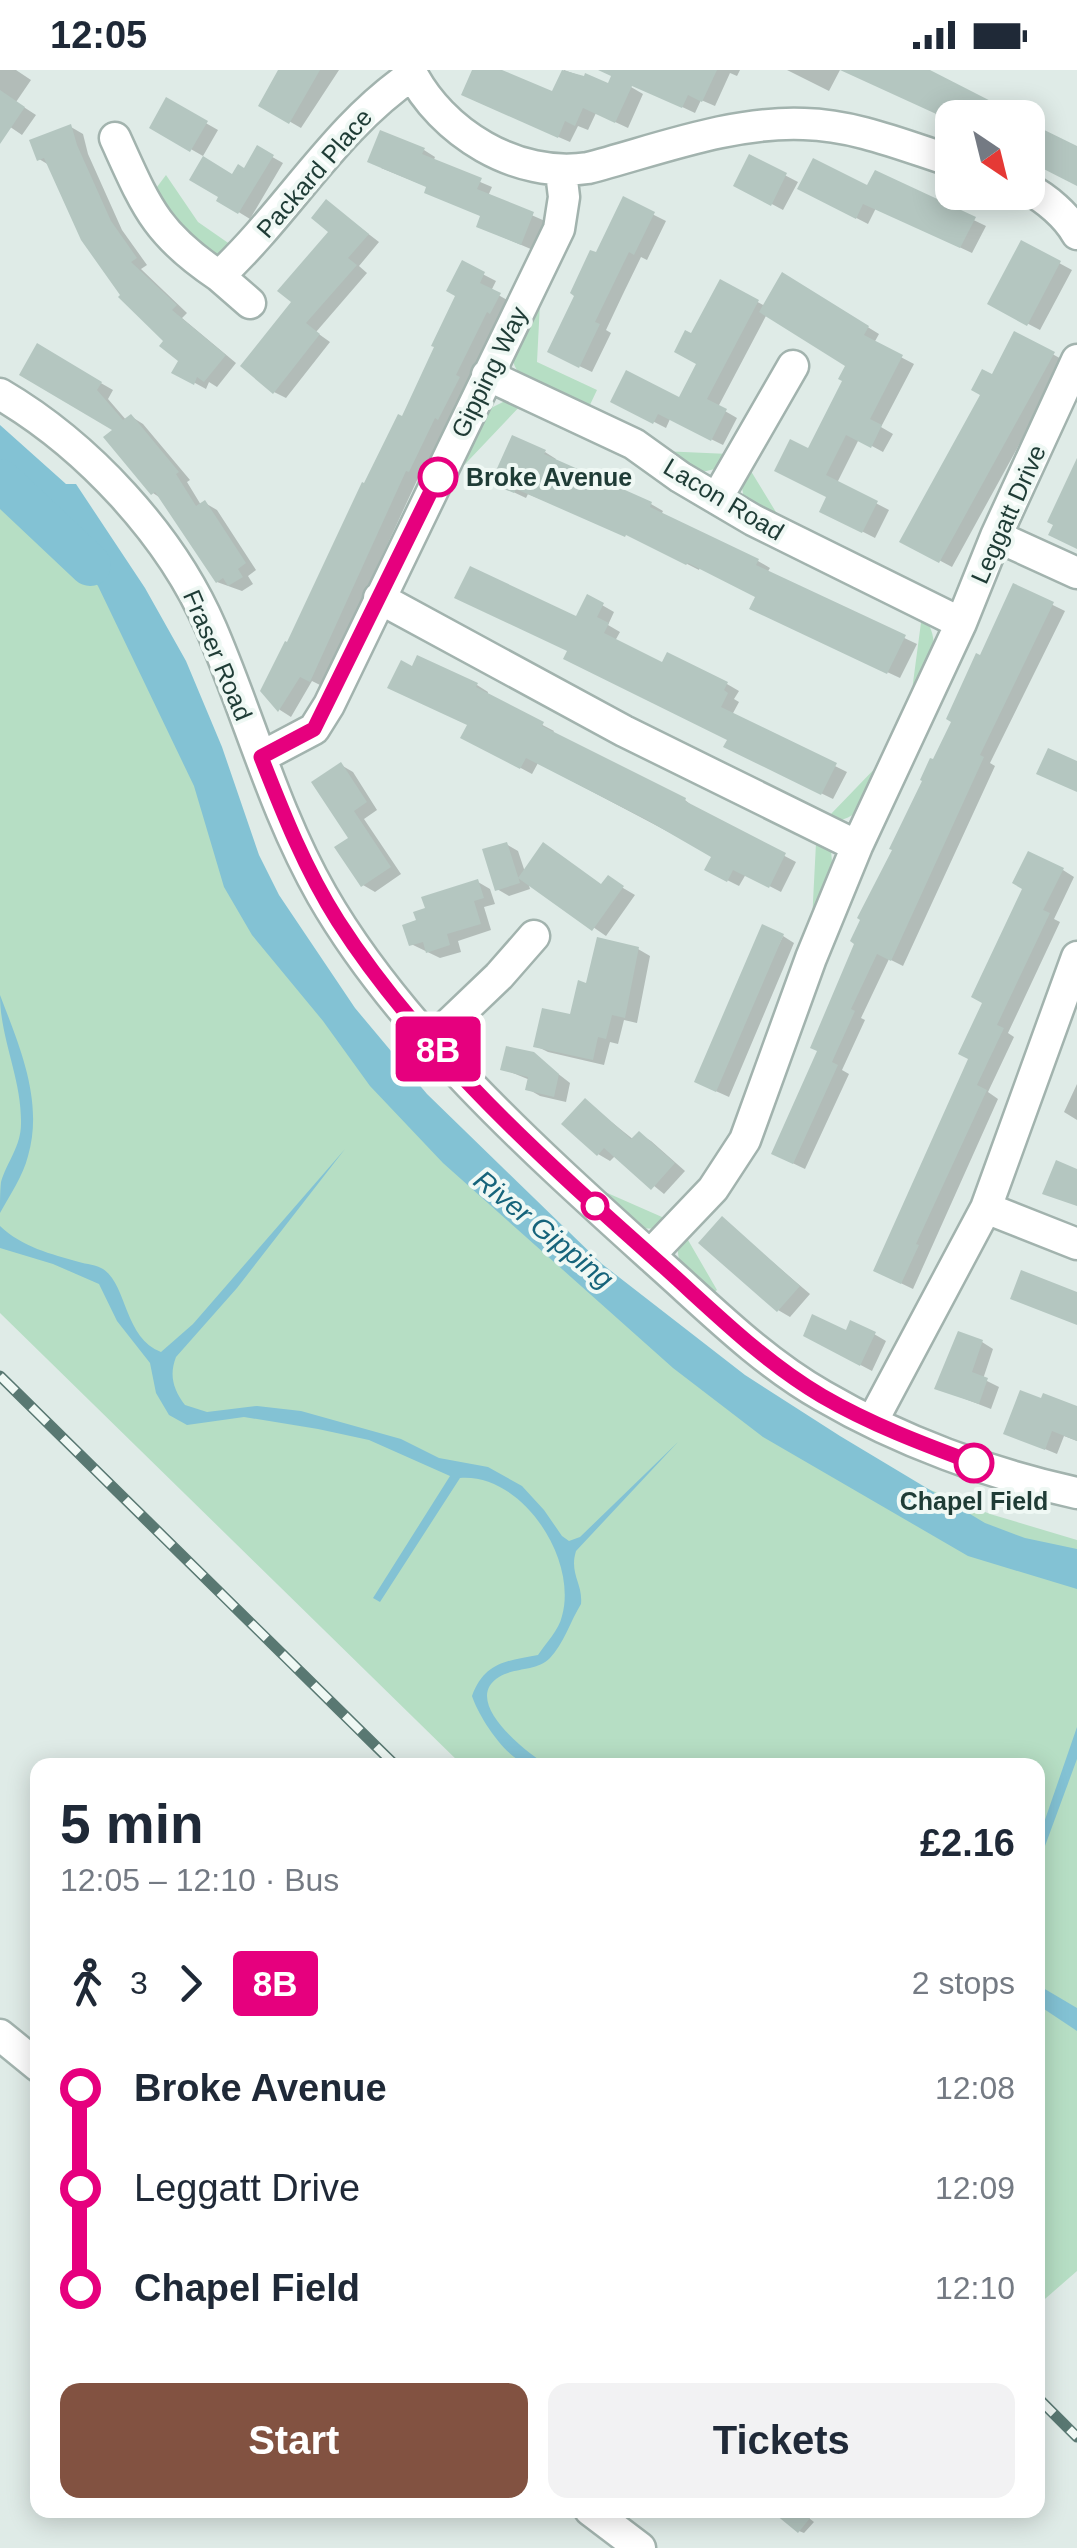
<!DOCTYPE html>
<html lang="en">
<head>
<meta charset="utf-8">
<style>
  body { margin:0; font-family:Arial,sans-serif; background:#f2f2f3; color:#1f2937; height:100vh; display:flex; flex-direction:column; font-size:38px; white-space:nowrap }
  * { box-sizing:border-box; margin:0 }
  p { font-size:32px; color:#747a83 }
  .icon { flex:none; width:55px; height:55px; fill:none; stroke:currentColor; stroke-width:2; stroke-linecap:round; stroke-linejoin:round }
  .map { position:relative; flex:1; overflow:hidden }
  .details { position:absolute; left:30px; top:1688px; width:1015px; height:760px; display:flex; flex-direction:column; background:#fff; border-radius:20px; box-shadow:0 5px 25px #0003 }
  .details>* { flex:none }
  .badge { padding:0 20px; border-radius:8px; font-size:35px; line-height:65px }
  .needle { width:65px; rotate:145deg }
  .tools { position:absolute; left:935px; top:30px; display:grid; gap:20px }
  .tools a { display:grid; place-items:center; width:110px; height:110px; border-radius:20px; background:#fff; box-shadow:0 5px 25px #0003; font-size:50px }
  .map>.badge { position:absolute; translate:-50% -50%; box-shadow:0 0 0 5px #fff }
  .legs { display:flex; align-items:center; gap:15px; height:110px; padding:0 30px; font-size:32px }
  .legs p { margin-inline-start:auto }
  .head { display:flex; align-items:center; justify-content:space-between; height:170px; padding:0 30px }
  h1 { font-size:55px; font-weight:700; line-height:75px }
  .action { display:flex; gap:20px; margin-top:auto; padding:20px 30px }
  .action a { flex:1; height:115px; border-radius:20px; background:#825241; color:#fff; font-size:40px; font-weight:700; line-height:115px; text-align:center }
  .action a+a { background:#f2f2f3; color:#1f2937 }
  ul { padding:0 30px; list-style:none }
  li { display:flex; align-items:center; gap:35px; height:100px; font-size:38px }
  li i { display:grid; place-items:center; width:15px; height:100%; margin:0 12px; background:currentColor }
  li i::after { content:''; width:25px; height:25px; margin:-12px; border:8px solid; border-radius:50%; background:#fff }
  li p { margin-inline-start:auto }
  li:first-child i { background:linear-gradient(#0000 50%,currentColor 0) }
  li:last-child i { background:linear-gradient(currentColor 50%,#0000 0) }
  .status { display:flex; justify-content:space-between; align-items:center; height:70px; padding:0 50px; background:#fff; direction:ltr }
  .status svg { height:28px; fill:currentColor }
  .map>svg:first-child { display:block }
  .green { fill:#b6dec4 }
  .water { fill:#83c2d4 }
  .shadow { fill:#0003 }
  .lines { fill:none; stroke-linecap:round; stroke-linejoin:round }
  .river { stroke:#83c2d4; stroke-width:42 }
  .building { fill:#b4c6c0 }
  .minor-casing { stroke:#a2b3ae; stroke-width:35 }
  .minor { stroke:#fff; stroke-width:30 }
  .rail-casing { stroke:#597872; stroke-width:11 }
  .rail { stroke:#eff8f4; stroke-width:8; stroke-dasharray:22; stroke-linecap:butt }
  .line-1-casing { stroke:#fff; stroke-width:22 }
  .line-1 { stroke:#e6007e; stroke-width:15 }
  .stop-1-dot { fill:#fff; stroke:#e6007e; stroke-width:5 }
  .labels { text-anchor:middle; stroke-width:8; stroke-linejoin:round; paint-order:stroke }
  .street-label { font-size:25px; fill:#1f3c36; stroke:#eff8f4 }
  .stop-label { font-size:25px; font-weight:bold; fill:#1f3c36; stroke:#eff8f4; text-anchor:start }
  .water-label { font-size:28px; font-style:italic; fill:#16647b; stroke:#eff8f4 }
</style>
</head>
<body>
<div class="status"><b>12:05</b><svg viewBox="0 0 49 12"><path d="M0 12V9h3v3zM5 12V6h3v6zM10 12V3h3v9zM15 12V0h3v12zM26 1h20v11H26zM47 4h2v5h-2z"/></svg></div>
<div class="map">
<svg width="1077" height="2478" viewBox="0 0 1077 2478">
  <rect width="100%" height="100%" fill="#dfebe7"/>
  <path class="green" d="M166,105L198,152L234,177L211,186L179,168L154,121Z
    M537,233H540L537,292L597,320L588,339C565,328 508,315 513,282C515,266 529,248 537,233Z
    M507,330L522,334L450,410L483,342Z
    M661,381L729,384L719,398L698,403Z
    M746,393L782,452L744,429L740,406Z
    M0,424L129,542L262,839L477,1097L804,1369L990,1444L1077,1470V2201L1038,2235V1695H462L0,1243Z
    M922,545C949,576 923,612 909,643Z
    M883,690C870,717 865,753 829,751L830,745Z
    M819,769L831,780L833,804L812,851L816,773Z
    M596,1118L662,1147L666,1153L657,1159L639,1158Z
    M680,1168L688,1170L717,1220L708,1227C692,1209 671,1194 680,1168Z"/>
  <path class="water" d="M0,355L66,414H76L145,518L186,591L222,677L259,785L279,825L355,938L427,1024L602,1194L745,1305L840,1366L985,1453L1025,1468L1077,1479V1519L968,1486L763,1367L673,1298L443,1093L370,1016L323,951L252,865L224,817L194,716L98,516L61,469L30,437L0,417Z
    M0,925C19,975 44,1031 28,1086C23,1106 10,1125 0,1143C0,1133 0,1121 1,1112C7,1092 21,1076 21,1054C22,1009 0,969 0,925Z
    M345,1079L237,1218L176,1287C169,1305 173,1319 185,1335L207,1342L257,1336L301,1341L401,1369L439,1388L488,1397L522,1416L544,1440L562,1466L569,1471L580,1467L678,1372L576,1481C569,1504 583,1513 581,1534C571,1550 563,1575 550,1588C536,1602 514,1597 499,1607C460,1631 527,1683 547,1695C541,1695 535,1696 530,1695C506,1690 479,1647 472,1626C485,1592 506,1591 538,1585C546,1573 559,1560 562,1546C578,1489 522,1403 460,1408L380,1532L373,1528L450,1406L369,1370L318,1359L244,1347L187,1355L169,1345L156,1323L150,1293L117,1251L99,1214L53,1194L0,1178V1156C22,1177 51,1184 79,1192C86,1194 97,1195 103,1199C127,1214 124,1268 161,1282L193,1254Z
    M1077,1657V1689L1038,1795V1770Z
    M1038,1915L1077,1938V1961L1038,1935Z"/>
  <path class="shadow" d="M0,0H16L31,10L16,32L36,45L22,65L0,50Z
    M281,0H339L301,58L261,35Z
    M475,0H496L554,24L564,0L609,16L631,17L643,24L628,58L596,43L588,60L578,56L570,72L476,31Z
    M679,0H740L737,6L730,3L715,36L701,30L695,43L678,35Z
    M787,0H840L829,21Z
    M167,31L218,60L203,86L152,57Z
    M1028,49L1044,58L1042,62L1077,79V114L1028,85Z
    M71,57L83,64L88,84L122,160L147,195L141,199L187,243L182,248L236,293L217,317L209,312L206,319L175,302L181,290L123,225L49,95L39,89Z
    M258,79L283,93L250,149L219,130L245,101Z
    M424,80L435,87L433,92L492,117L488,126L545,151L533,180L491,162L483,147L428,117L381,98Z
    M750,87L798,112L783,140L736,115Z
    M876,103L986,156L972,183L876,138L868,154L812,125L868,118Z
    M624,130L666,151L647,190L641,187L623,224L606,260L611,263L592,302L562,288L597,186Z
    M327,132L379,172L359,196L367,203L316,262L330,272L286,328L274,322L294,232L332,162Z
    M1022,173L1072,200L1040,260L990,234Z
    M463,194L496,211L491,221L511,232L503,248L500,247L467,314L470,316L451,355L447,353L421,407L419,406L322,616L312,611L291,647L280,640L263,620L403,349L458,225Z
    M783,205L879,264L874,273L914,294L881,357L893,364L883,382L859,369L837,413L889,440L875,468L834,447L829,427L809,381L846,310L848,295L767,244L718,337L737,348L723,375L670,349L666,358L625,337L680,330L699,293L692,267L721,212L765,236Z
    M1016,264L1065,291L952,497L903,471Z
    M38,277L113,320L108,329L127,351L132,347L143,354L190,410L187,412L201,435L205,433L217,440L256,500L248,506L253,514L242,521L217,512L162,429L153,423L117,359Z
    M545,382L556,389L555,392L651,434L663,441L661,445L758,491L770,498L767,503L917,574L900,608L764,545L758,527L700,497L699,500L640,470L528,424L526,428L509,420Z
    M1014,516L1065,541L990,693L995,696L903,896L889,889L861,948L865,950L842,1000L849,1004L805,1099L786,1090L820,981L934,692Z
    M588,527L614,542L608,555L620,562L615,571L663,595L668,585L727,614L739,621L734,629L739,632L732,645L847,702L833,729L738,683L730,670L577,549Z
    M418,588L477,615L488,622L487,626L554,661L552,664L685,730L696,739L796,792L781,822L746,804L739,816L719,806L714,786L538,693L532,704L463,667L469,655L413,599Z
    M341,695L353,702L377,740L364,749L401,804L375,822L363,815L352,768Z
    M506,774L518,781L525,802L603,816L618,815L635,825L606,866L528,812L530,819L509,826L497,819Z
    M1063,800L1074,807L1054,849L1060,852L1008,963L1014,967L988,1022L998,1029L913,1219L888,1207L971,988L985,932L1025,818Z
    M478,812L490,819L495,834L484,837L491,860L458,871L461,882L440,888L411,874Z
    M783,866L794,873L729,1027L709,1018Z
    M638,879L650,886L637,953L624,950L618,974L610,972L604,995L548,982L536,976L572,947L588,916Z
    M534,985L570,1013L566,1032L540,1026L528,1019L530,1010L503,999Z
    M1077,1014V1050L1064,1042Z
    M585,1031L634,1070L639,1064L651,1071L685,1101L664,1124L616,1085L610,1091L598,1084Z
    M722,1149L810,1224L790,1247L778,1240Z
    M848,1263L874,1264L886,1271L872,1301L817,1272Z
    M982,1272L993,1279L983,1309L999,1317L991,1339L937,1318Z
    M1077,1339V1371L1064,1366L1057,1384L1006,1363Z
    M792,2440H799L814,2452L804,2463L799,2461Z"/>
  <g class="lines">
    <path class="river" d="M0,410L90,495"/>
  </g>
  <path class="building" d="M278,0H320L289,54L258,36Z
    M472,0H502L552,21L562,0L584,6L585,3L608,13L611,6L598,0H717L702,32L688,25L682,38L632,16L615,53L583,38L575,56L565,51L558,68L461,25Z
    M840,0H930L1024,48H945Z
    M0,20L25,37L0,74Z
    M166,27L208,51L190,82L149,58Z
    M1028,52L1077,76V116L1028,91Z
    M71,54L77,75L111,151L137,188L131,192L177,235L172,240L226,285L204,312L197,307L194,315L171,303L178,291L159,276L163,271L118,227L120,225L81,170L44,88L37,91L29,70Z
    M380,60L425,78L422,84L482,108L477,119L534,142L521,175L476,157L480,146L424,123L426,117L367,92Z
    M257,75L274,85L238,144L216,131L218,127L189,110L203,86L232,104L238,94L244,98Z
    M749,84L787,103L771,136L733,116Z
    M813,88L867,115L875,100L976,147L960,178L863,134L856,149L797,119Z
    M623,126L655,142L634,185L629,182L595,252L600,254L579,298L547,282L574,226L570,223L590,180L596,182Z
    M326,129L369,164L348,188L357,195L306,253L320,264L273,324L240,296L291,232L277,221L328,162L311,148Z
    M1021,170L1061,191L1027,256L987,234Z
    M462,190L485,202L480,213L501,223L490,244L487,242L456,305L460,307L438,350L435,348L409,402L406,401L310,612L300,607L278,642L260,621L285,571L287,572L362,412L364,413L398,344L402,346L434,277L431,276L455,226L446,221Z
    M782,202L869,256L864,265L903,285L870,349L882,355L871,378L846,365L826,405L878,431L862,463L819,442L826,427L774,401L790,369L808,378L842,311L838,309L845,296L759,242Z
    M720,209L759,230L707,329L727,339L711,371L658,344L653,354L610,332L626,300L679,327L696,294L674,282L685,260L691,263Z
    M1014,261L1055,282L939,493L899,472L980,325L971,320L982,299L992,304Z
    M37,273L102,312L97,320L123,350L131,344L179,402L176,404L196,436L205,430L246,493L238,499L243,507L228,516L223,508L216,513L155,422L151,425L103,367L112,360L19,305Z
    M512,365L546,380L544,384L652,432L650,437L759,489L756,495L906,565L887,604L749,539L755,527L688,493L686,495L626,465L625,467L516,419L514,423L494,415L498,406L494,405Z
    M1077,388V479L1048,465L1053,455L1047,452Z
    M470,496L576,546L587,524L604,533L597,547L609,553L604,563L662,592L667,582L728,612L724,620L728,623L721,637L837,693L821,725L723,677L727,670L563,589L567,581L454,528Z
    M1013,513L1054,532L980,685L984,687L891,891L877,884L851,939L855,941L832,992L838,995L793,1094L771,1084L817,981L810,978L854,874L850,871L860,850L857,848L892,780L889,779L922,711L920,710L930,688L933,689L951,652L946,649L976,583L980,585Z
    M417,585L478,613L476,617L544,652L542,656L686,728L685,731L786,783L769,818L733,800L727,812L704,800L711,787L647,750L526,688L520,699L460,668L467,655L387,618L401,590L412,596Z
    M1048,678L1077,691V722L1036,704Z
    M341,692L367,732L354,741L391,797L361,817L334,777L348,768L311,712Z
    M507,772L520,813L495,821L482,779Z
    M543,772L601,814L608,805L624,816L592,861L518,808Z
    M1028,781L1064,798L1043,840L1050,843L997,955L1004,958L977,1015L987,1020L916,1174L919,1175L901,1214L873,1201L968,989L958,984L982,933L971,927L1022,819L1012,813Z
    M478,809L484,828L474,831L481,854L447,864L450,875L426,883L423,872L409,876L402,855L416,850L413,842L425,838L421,827Z
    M762,854L784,864L716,1022L694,1012Z
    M597,867L639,877L625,948L612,945L606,969L598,967L593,990L533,977L542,938L570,944L578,910L586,913Z
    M506,976L534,982L559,1004L554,1027L525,1020L528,1007L500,1000Z
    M585,1028L631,1069L639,1061L675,1093L651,1120L604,1078L597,1086L561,1054Z
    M1056,1090L1077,1099V1136L1042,1124Z
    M722,1146L800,1216L777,1242L698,1173Z
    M1021,1200L1077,1222V1255L1010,1229Z
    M812,1244L846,1260L850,1250L876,1262L860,1296L803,1266Z
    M958,1261L983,1270L972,1302L988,1308L979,1334L934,1319Z
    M1020,1320L1041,1328L1043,1323L1077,1336V1371L1052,1361L1045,1380L1003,1364Z
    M770,2440H801L810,2448L798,2463Z"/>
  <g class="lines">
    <defs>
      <path id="minor" d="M410,0C441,63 517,109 588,98C657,80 731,51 804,54C855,55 905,76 952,91
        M115,68C146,136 155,163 219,206C287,143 335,57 412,5
        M1028,119C1046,128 1067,146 1077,164
        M219,206L250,233
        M487,305L634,374L680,407L753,450L961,553
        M0,324C87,375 171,465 211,558C249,646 274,741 322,825C400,961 539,1085 655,1190C708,1237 761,1291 823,1326C900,1371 990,1404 1077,1423
        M717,428L793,296
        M996,466L1077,503
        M379,528L624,661L857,776
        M261,687L314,659L329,635L559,159L564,127L561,102
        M431,971L499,906L534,866
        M986,1138L1077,1174
        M650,1185L713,1119L745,1070L811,888L857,776L961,553L996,466L1077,290
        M872,1352L986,1138L1077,887
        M0,1965L38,1996
        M590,2440L640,2478"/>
    </defs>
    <use href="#minor" class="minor-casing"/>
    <use href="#minor" class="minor"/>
    <defs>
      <path id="rail" d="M0,1306L395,1695
        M1038,2328L1077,2367"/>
    </defs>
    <use href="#rail" class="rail-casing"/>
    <use href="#rail" class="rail"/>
  </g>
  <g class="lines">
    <defs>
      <path id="line-1" d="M438,407L314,659L261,687C283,743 305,799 338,851C422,982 548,1094 664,1197C714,1242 764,1292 822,1326C870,1354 923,1374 974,1393"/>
    </defs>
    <use href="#line-1" class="line-1-casing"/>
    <use href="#line-1" class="line-1"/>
  </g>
  <g class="stop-1-dot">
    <circle cx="438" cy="407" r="18"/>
    <circle cx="595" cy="1136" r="12"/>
    <circle cx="974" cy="1393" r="18"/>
  </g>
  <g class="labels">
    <g class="street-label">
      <text transform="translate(314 103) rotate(-49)" y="9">Packard Place</text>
      <text transform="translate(489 302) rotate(-64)" y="9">Gipping Way</text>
      <text transform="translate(724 429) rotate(31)" y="9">Lacon Road</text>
      <text transform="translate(1008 444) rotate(-66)" y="9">Leggatt Drive</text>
      <text transform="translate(218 585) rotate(67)" y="9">Fraser Road</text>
    </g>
    <g class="stop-label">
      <text x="466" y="416">Broke Avenue</text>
      <text x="974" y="1440" text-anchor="middle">Chapel Field</text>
    </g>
    <g class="water-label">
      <text transform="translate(544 1159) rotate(39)" y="10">River Gipping</text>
    </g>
  </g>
</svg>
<div class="tools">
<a><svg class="needle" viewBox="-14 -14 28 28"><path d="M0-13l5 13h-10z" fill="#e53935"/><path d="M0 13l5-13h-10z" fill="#747a83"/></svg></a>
</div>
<b class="badge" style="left:438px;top:979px;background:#e6007e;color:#fff">8B</b>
<section class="details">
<div class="head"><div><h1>5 min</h1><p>12:05 – 12:10 · Bus</p></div><b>£2.16</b></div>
<div class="legs"><svg class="icon" aria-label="walk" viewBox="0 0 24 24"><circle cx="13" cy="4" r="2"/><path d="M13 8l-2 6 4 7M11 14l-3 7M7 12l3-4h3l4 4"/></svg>3<svg class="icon" aria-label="forward" viewBox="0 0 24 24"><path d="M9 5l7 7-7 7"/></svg><b class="badge" style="background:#e6007e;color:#fff">8B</b><p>2 stops</p></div>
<ul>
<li><i style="color:#e6007e"></i><b>Broke Avenue</b><p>12:08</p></li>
<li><i style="color:#e6007e"></i><span>Leggatt Drive</span><p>12:09</p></li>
<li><i style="color:#e6007e"></i><b>Chapel Field</b><p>12:10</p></li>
</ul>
<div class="action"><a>Start</a><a>Tickets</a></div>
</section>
</div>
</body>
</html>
